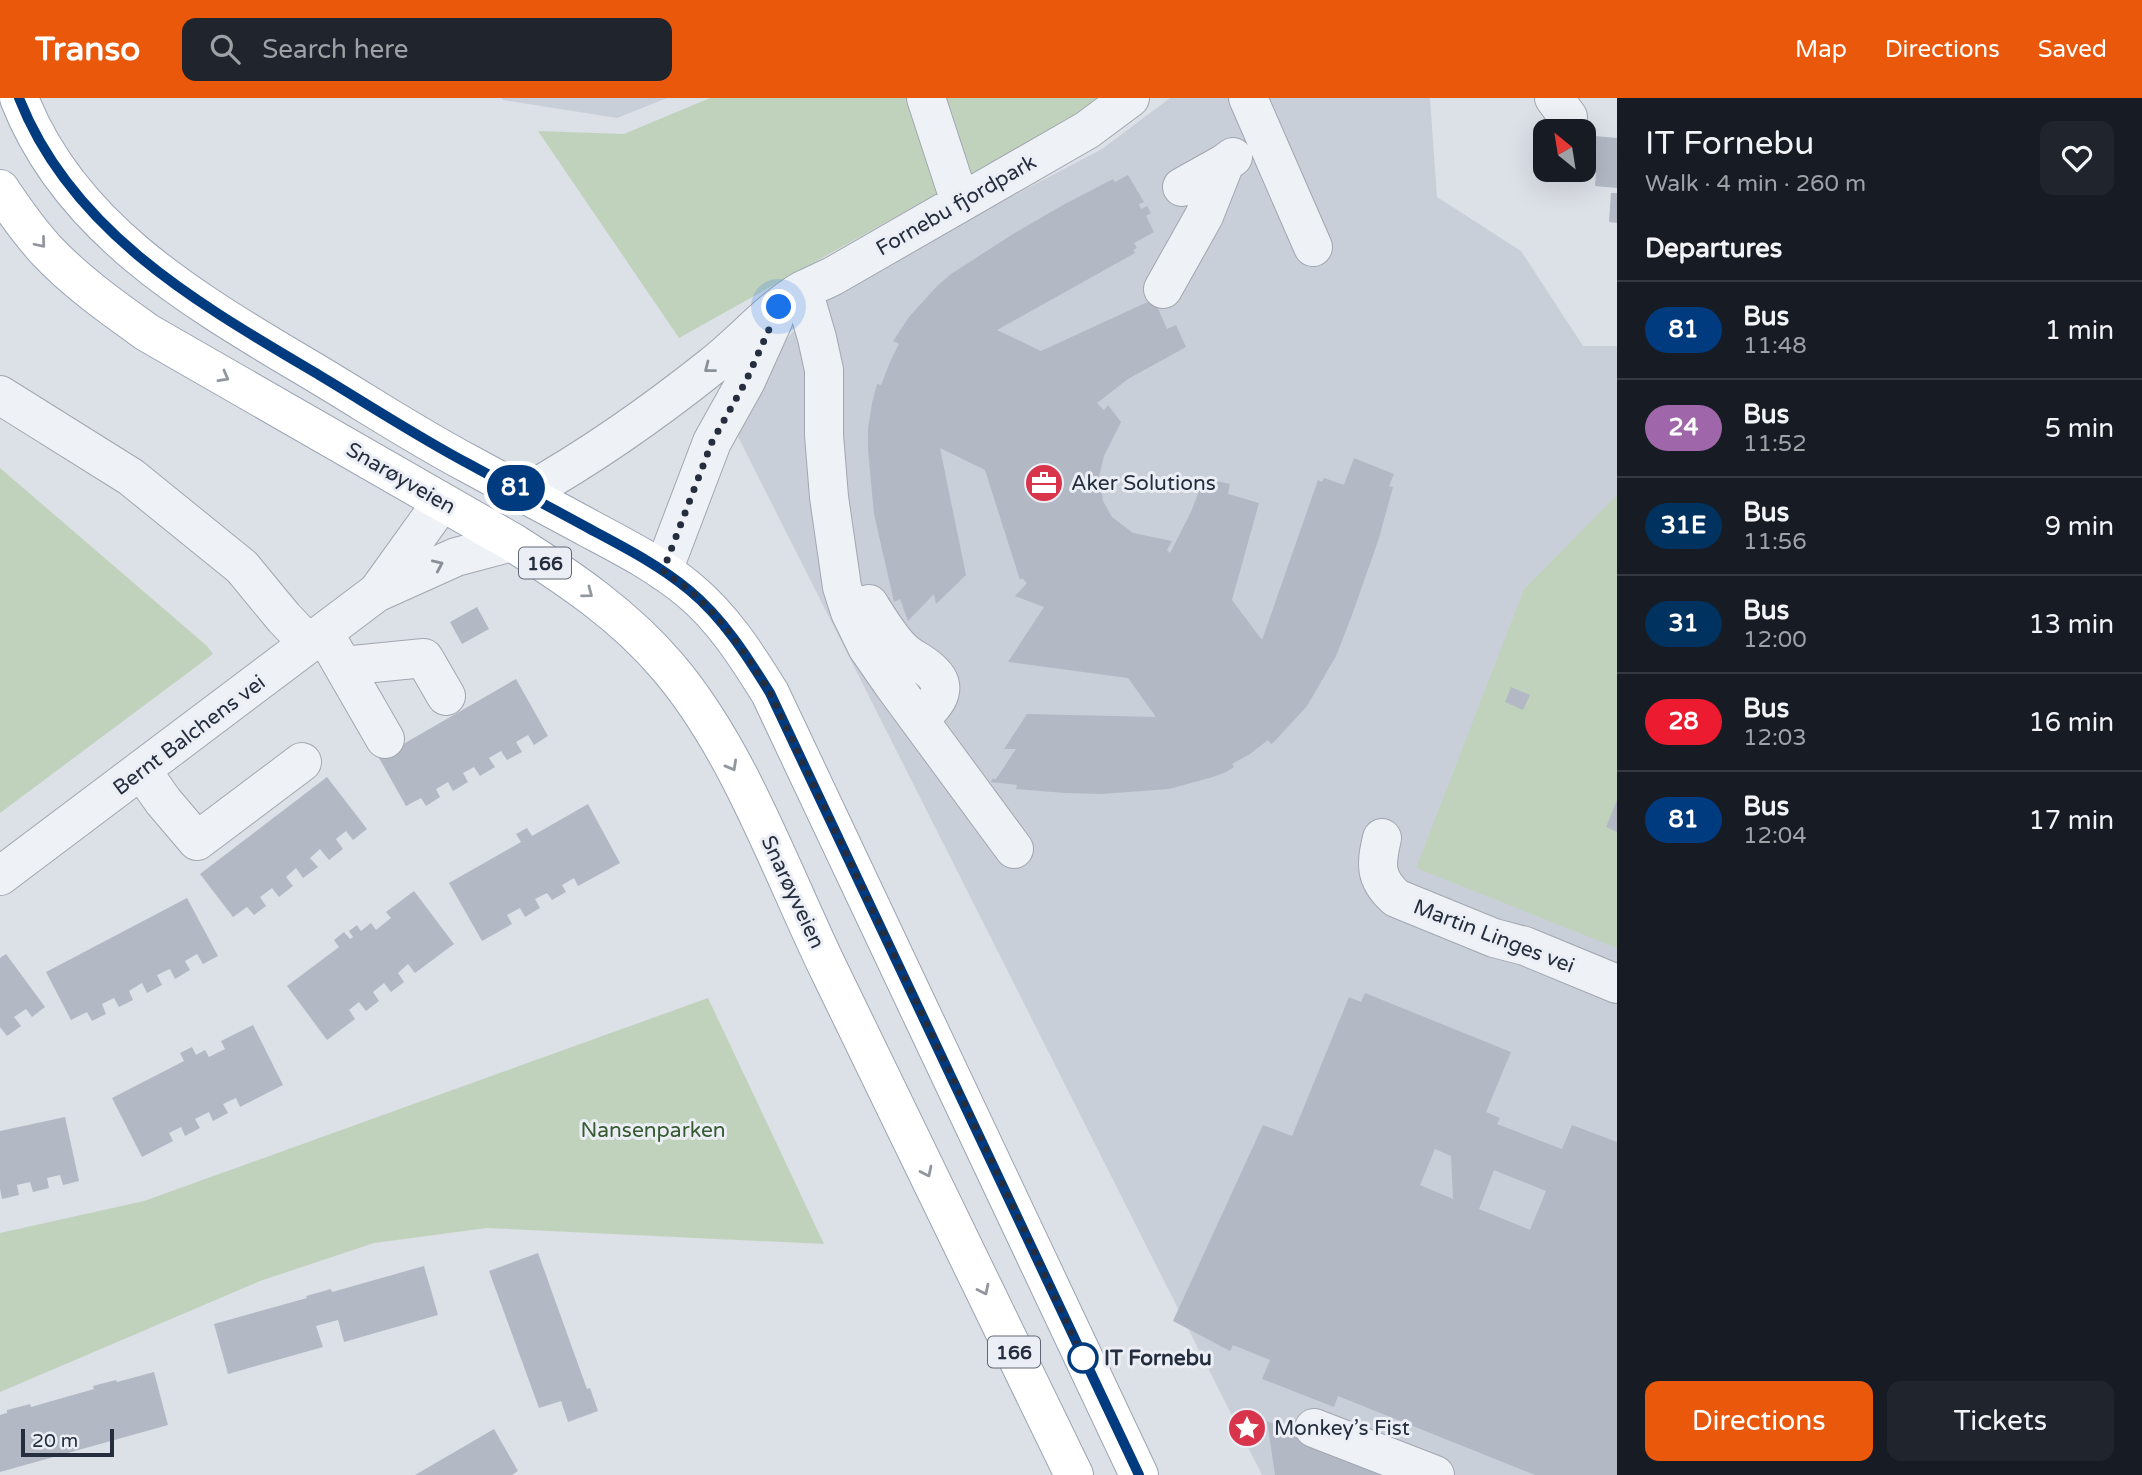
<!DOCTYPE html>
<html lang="en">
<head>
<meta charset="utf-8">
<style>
  body { margin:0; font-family:"Varela Round",sans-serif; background:#20242c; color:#f1f3f6; height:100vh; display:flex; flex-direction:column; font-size:26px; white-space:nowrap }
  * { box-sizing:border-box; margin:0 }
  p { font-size:23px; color:#9ea1a6 }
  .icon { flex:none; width:38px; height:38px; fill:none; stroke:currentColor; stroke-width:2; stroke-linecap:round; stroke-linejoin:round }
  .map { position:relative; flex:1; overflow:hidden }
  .drawer { display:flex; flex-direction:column; background:#171b24; width:525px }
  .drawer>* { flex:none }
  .badge { padding:0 14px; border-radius:23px; font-size:24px; line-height:46px }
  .needle { width:46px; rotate:330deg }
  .fabs { position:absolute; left:1533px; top:21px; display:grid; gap:14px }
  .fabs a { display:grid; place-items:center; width:63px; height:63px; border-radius:14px; background:#171b24; box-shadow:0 7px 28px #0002; font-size:35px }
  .scale { position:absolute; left:21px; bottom:18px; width:93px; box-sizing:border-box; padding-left:7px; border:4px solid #242e3e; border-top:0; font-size:19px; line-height:24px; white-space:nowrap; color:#242e3e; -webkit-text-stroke:5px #ebeff5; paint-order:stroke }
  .you { position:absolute; width:35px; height:35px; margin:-18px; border:5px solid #fff; border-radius:50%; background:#1a73e8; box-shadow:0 0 0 10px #1a73e833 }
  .map>.badge { position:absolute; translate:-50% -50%; box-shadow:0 0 0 4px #fff }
  h2 { padding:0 28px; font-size:26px; line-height:63px }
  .round { display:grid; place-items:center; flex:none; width:74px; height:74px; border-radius:14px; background:#20242c }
  .overview { display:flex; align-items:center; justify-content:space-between; height:119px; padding:0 28px }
  h1 { font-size:33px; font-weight:600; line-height:52px }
  .primary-button { display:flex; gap:14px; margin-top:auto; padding:14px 28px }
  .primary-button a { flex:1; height:80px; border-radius:14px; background:#ea580c; color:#fff; font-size:28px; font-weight:600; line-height:80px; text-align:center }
  .primary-button a+a { background:#20242c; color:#f1f3f6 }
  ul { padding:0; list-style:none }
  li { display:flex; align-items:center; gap:21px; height:98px; padding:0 28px; border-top:2px solid #363941 }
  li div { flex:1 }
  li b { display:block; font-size:26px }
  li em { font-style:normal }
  li .badge { min-width:77px; font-weight:700; text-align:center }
  header { display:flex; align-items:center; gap:42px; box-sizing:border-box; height:98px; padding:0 35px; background:#ea580c; color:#fff }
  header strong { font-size:33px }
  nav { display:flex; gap:38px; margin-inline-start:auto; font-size:24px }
  .search { width:490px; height:63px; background:#20242c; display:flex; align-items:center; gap:18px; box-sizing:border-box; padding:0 24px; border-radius:14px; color:#9ea1a6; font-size:26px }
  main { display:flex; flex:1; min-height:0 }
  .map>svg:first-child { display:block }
  .built { fill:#c9cfd9 }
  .green { fill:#c1d2bc }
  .building { fill:#b2b9c4; fill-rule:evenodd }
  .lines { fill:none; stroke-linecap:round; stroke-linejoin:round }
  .minor-casing { stroke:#a1a7b1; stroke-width:40 }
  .major-casing { stroke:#9aa4b4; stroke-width:40 }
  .minor { stroke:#eef1f5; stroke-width:38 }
  .major { stroke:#fff; stroke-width:38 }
  .oneway { stroke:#92969e }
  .oneway2 { stroke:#89909a }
  .line-casing { stroke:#fff; stroke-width:16 }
  .line { stroke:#003b80; stroke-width:10 }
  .walk { stroke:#242e3e; stroke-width:7; stroke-dasharray:0 12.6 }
  .stop-dot { fill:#fff; stroke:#003b80; stroke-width:3.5 }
  .labels { text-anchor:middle; stroke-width:6; stroke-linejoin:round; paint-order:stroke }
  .shield { fill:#ebeff5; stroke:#606875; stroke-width:2 }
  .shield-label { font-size:19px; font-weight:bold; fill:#242e3e }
  .street-label { font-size:21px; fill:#242e3e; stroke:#ebeff5 }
  .poi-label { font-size:21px; fill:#242e3e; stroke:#ebeff5; text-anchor:start }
  .park-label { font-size:21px; fill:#385b31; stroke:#ebeff5 }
  .stop-label { font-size:21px; font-weight:bold; fill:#242e3e; stroke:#ebeff5; text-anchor:start }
</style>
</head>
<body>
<header>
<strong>Transo</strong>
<div class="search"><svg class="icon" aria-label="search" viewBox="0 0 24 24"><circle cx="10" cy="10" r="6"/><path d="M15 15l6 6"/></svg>Search here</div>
<nav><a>Map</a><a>Directions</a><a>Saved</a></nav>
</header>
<main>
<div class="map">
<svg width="1617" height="1377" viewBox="0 0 1617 1377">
  <rect width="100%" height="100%" fill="#dce0e7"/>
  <path class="built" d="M502,0H667L617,20L503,2Z
    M1170,0H1430L1437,99L1521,153L1583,248H1617V1377H1262L724,311L828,195L1102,51Z"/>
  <path class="green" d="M710,0H1108L679,240L538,33L624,36Z
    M0,370L207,548L213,556L0,715Z
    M1617,397V850L1416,770L1524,491Z
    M708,900L824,1146L487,1130L374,1145L260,1183L0,1294V1135L144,1103Z"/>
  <path class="building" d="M1584,37L1617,40V90L1595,88L1596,75L1579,74V72H1584Z
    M1128,77L1144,104L1139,106L1141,111L1147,108L1151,115L1146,118L1154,134L1134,145L1137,150L1133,152L1135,155L997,232L1041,253L1154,201L1167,231L1176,227L1186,249L1128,281L1097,305L1104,312L1108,307L1121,324L1104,358L1099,379L1103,403L1112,419L1133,435L1172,443L1167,452L1170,455L1191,414L1204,380L1230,386L1228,396L1259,405L1232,502L1262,542L1318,382L1322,384L1324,380L1344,387L1354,360L1394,376L1389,388L1393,389L1379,440L1352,517L1336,558L1307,608L1274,644L1271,646L1268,642L1250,656L1232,666L1234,669L1226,674L1213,679L1169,691L1102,696L1065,695L1016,691L1017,687L991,684L992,681H996L1016,651H1004L1027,616L1156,619L1128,580L1008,564L1044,509L1015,498L1027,485L1022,480L1020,482L985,372L940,350L966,477L936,506L934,496L908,523L900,501L894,504L874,416L868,352V331L872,305L877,286L881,287L890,264L899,246L893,243L909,219L937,188L951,176L1013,136L1063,107L1113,81L1115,84Z
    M1611,95H1617V125L1609,124Z
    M477,509L489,531L462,546L450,524Z
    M516,581L548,638L534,647L528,637L516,644L522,654L507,662L501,653L489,660L495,669L480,678L474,669L463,675L468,684L453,693L448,684L436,691L440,699L426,708L421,700L406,708L379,660Z
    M1511,589L1530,597L1523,612L1505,604Z
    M327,679L367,731L353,742L346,733L336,741L343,751L329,762L320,751L310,760L318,769L303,780L296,770L286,779L293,788L279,799L272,790L260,799L266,808L254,817L247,809L233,819L200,776Z
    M1617,702V734L1606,729Z
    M588,706L620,765L578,788L574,780L562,787L566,794L552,802L547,795L535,801L540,810L525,819L520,810L507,817L512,826L482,843L449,785L521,744L516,736L527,730L532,738Z
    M414,793L454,846L415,875L408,866L398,875L404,884L391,894L384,885L373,894L379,903L366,913L359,904L349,912L355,921L327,942L287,888L339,849L334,842L344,834L350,841L353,839L349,833L357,827L361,833L371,825L376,832L391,820L386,814Z
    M187,800L218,858L203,866L197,856L185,863L190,872L175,881L170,871L157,877L162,887L147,895L142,885L129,893L133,902L119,909L114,900L102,906L106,916L92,923L87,914L71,922L46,874Z
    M6,856L45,909L32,919L26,911L14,919L21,928L7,938L0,929V860Z
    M1365,895L1511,954L1486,1014L1500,1020L1497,1026L1562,1051L1572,1027L1617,1044V1377H1535L1338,1298L1334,1309L1262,1281L1270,1262L1233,1247L1230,1253L1173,1223L1263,1027L1292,1038L1349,899L1361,904ZM1435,1051L1451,1058L1453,1101L1420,1087ZM1494,1072L1546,1093L1530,1132L1479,1111Z
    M253,927L283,987L240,1009L236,1000L223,1006L228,1015L213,1023L209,1014L195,1021L200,1030L185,1038L181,1029L169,1035L173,1043L142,1059L112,1000L184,963L180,955L192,949L196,957L205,952L209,959L225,951L221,943Z
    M65,1019L79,1083L63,1087L60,1077L47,1080L49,1090L33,1094L30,1084L17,1087L19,1097L2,1101L0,1091V1033Z
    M538,1155L587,1291L590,1290L598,1313L568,1324L561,1303L539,1310L489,1173Z
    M424,1168L438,1217L344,1244L338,1222L316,1228L323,1249L228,1276L214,1226L307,1200L306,1198L331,1191L332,1194Z
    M154,1274L168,1327L0,1374V1317L7,1315V1312L30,1306L31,1309L94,1291L93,1288L116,1282L117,1284Z
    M1267,1323L1292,1333L1400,1377H1275Z
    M494,1331L518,1373L512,1377H415Z"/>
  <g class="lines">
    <defs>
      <path id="minor" d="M926,0L960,104
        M1248,0L1313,149
        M1554,0L1568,19
        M1182,89L1225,65L1233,59
        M1163,191L1204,118L1225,65
        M803,192L817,240L824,272V337L829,399L842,489L850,514L867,549L894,588L1014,751
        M0,297L131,379L242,469L284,520L309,546
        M526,395C592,358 653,315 712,268C743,244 769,212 803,192C813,187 823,183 833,178L1087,32L1130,0
        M663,473L712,344L746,283L774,221
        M378,493L442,404
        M869,506C879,522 889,539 902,552C909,559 917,562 925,568C952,588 939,603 919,621
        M332,549L385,641
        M343,568L424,560L446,598
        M142,673L163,703L197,743L302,664
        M1382,740C1376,766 1374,780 1396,800L1494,840L1525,848L1617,886
        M0,778L376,495L456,459L512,444
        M1314,1330L1435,1377"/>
      <path id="major" d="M19,0C71,135 202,207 319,277C369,307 418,339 469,366C509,388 550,409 590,431C624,449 659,467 689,492C723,520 747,558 770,595L1139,1377
        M0,91C14,112 29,133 46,152C76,184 113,210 148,235L512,444C569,480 624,517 668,569C739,652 781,773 829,872C910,1041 992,1209 1074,1377"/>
    </defs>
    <use href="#minor" class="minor-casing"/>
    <use href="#major" class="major-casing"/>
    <use href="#minor" class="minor"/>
    <use href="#major" class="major"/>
  </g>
  <defs><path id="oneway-chevron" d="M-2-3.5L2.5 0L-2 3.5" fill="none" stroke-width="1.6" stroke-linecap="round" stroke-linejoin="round" transform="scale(1.75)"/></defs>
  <g class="oneway">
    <use href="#oneway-chevron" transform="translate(41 145) rotate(50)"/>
    <use href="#oneway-chevron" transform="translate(224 279) rotate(29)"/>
    <use href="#oneway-chevron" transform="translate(588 495) rotate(37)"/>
    <use href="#oneway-chevron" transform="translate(732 668) rotate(61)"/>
    <use href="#oneway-chevron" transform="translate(927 1074) rotate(64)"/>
    <use href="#oneway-chevron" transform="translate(984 1192) rotate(64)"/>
  </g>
  <g class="oneway2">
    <use href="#oneway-chevron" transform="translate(709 270) rotate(142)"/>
    <use href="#oneway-chevron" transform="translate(438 467) rotate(-24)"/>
  </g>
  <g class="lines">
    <defs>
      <path id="line" d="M19,0C72,135 201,207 319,277C369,307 418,339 469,366C509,388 550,409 590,431C624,449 659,467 689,492C723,520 747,558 770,595L1139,1377"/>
    </defs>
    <use href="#line" class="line-casing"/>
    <use href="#line" class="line"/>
    <path class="walk" d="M779,209L746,283L712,344L663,473C671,480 681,485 689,492C723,521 747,558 770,595L1018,1119L1083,1260"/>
  </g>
  <defs>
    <symbol id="office-disc" viewBox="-11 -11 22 22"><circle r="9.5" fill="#d8354c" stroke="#ebeff5"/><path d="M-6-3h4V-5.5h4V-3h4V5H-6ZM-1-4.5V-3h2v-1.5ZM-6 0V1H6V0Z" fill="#fff"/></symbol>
    <symbol id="sight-disc" viewBox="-11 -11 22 22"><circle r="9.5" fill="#d8354c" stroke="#ebeff5"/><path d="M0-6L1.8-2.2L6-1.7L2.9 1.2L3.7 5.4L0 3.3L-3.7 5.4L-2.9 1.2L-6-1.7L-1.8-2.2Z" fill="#fff"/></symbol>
  </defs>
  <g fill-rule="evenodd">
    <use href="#office-disc" x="1022" y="363" width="44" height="44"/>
    <use href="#sight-disc" x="1225" y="1308" width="44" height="44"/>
  </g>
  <circle class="stop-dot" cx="1083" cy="1260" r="14"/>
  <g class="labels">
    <g class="shield">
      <rect x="519" y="449.5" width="52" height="31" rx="5"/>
      <rect x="988" y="1238.5" width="52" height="31" rx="5"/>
    </g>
    <g class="shield-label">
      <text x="545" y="472">166</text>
      <text x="1014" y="1261">166</text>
    </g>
    <g class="street-label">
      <text transform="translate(956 107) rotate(-30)" y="7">Fornebu fjordpark</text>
      <text transform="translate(401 380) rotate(30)" y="7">Snarøyveien</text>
      <text transform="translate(189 637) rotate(-37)" y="7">Bernt Balchens vei</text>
      <text transform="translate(793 794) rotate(65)" y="7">Snarøyveien</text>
      <text transform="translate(1494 838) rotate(21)" y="7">Martin Linges vei</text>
    </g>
    <g class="poi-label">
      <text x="1071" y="392">Aker Solutions</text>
      <text x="1274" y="1337">Monkey’s Fist</text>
    </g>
    <g class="park-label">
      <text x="653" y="1039">Nansenparken</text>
    </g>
    <g class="stop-label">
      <text x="1104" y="1267">IT Fornebu</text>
    </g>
  </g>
</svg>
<div class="fabs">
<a><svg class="needle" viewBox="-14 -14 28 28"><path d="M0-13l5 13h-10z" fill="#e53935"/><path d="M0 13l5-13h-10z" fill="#9ea1a6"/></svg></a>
</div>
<div class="scale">20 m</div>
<div class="you" style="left:779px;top:209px"></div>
<b class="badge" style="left:516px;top:390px;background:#003b80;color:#fff">81</b>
</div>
<section class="drawer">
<div class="overview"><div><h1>IT Fornebu</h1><p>Walk · 4 min · 260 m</p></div><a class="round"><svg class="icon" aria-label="heart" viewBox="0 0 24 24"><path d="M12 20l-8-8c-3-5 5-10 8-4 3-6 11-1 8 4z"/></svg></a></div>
<h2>Departures</h2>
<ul>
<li><span class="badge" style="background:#003b80;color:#fff">81</span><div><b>Bus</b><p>11:48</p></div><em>1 min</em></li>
<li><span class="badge" style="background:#a066aa;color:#fff">24</span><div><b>Bus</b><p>11:52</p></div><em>5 min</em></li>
<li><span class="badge" style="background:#003260;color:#fff">31E</span><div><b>Bus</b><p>11:56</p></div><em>9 min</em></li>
<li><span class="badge" style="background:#003260;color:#fff">31</span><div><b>Bus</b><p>12:00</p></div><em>13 min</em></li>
<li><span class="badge" style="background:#ed1b2f;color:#fff">28</span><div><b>Bus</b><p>12:03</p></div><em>16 min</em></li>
<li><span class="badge" style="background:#003b80;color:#fff">81</span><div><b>Bus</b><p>12:04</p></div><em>17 min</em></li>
</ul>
<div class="primary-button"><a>Directions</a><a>Tickets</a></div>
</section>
</main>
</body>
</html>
